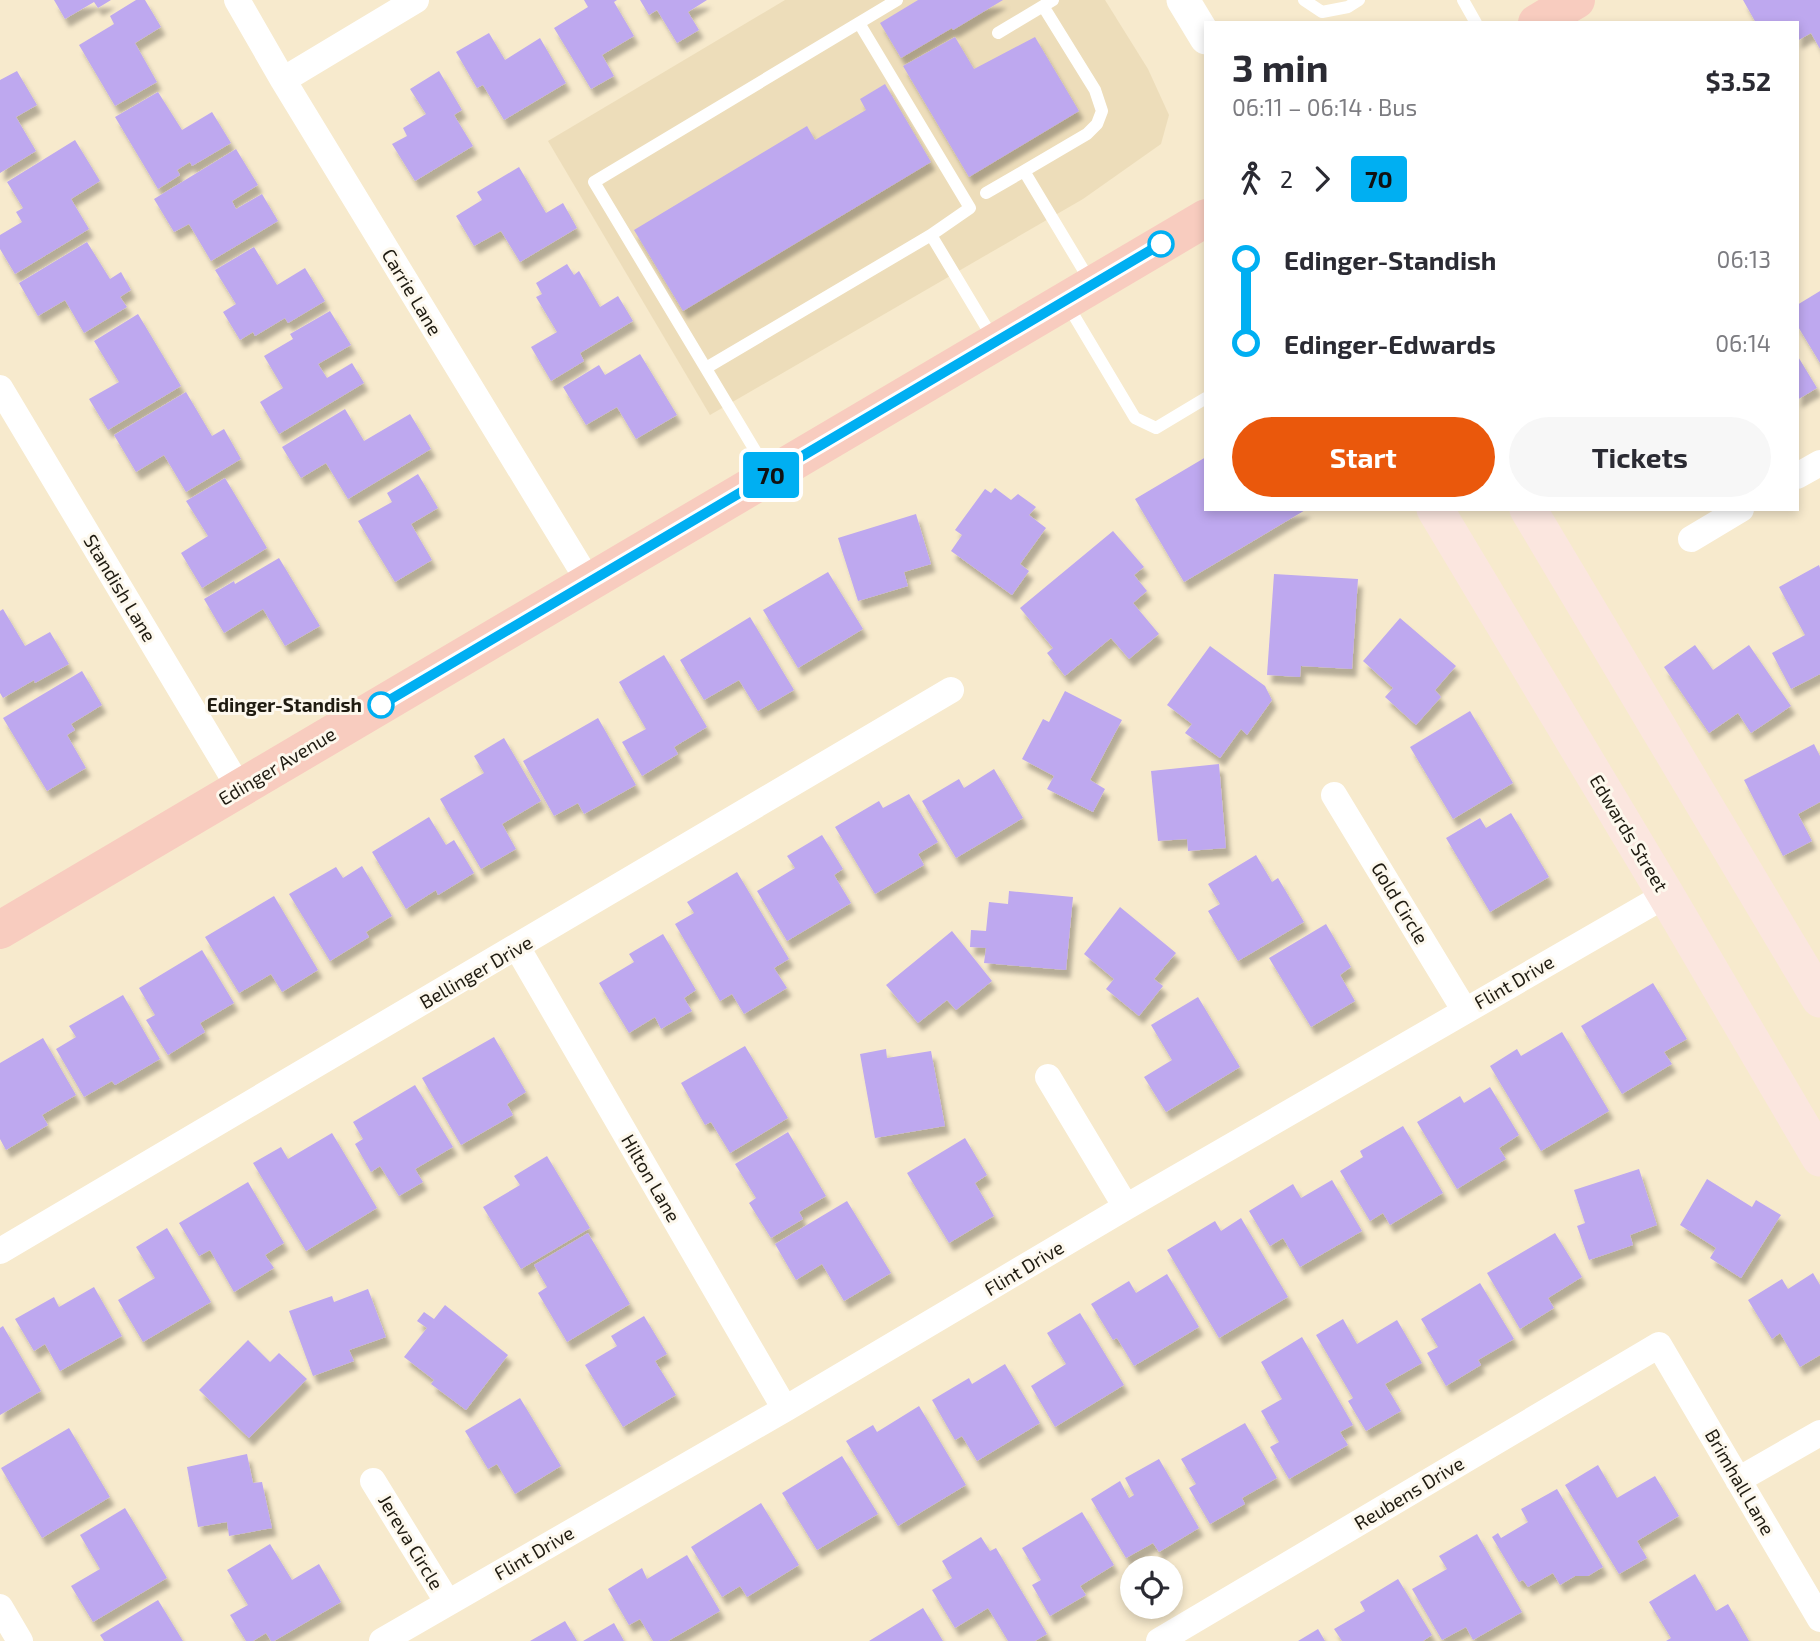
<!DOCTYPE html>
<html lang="en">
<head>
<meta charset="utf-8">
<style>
  body { margin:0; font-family:"Exo 2",sans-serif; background:#f7f7f7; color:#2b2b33; height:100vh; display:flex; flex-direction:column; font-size:26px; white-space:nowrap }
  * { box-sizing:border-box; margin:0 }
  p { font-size:23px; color:#7c7c81 }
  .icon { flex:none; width:38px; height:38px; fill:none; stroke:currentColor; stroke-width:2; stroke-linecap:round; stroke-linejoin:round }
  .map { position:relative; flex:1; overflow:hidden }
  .details { position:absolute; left:1204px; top:21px; width:595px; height:490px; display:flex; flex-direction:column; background:#fff; border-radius:0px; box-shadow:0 4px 10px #0003 }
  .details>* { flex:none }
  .badge { padding:0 14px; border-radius:5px; font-size:24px; line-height:46px }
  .fabs { position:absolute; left:1120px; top:1556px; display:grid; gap:14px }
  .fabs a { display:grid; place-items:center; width:63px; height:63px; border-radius:50%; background:#fff; box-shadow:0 4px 10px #0003; font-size:35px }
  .map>.badge { position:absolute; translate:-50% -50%; box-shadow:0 0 0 4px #fff }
  .legs { display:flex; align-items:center; gap:10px; height:77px; padding:0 28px; font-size:23px }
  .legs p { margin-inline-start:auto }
  .summary { display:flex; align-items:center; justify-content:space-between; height:119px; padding:0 28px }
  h1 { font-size:38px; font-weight:700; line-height:52px }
  .action { display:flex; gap:14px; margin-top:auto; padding:14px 28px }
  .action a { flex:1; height:80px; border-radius:42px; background:#ea580c; color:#fff; font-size:28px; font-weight:700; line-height:80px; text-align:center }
  .action a+a { background:#f7f7f7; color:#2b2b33 }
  ul { padding:0 28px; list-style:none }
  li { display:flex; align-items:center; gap:24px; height:84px; font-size:26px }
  li i { display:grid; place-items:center; width:10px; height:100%; margin:0 9px; background:currentColor }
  li i::after { content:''; width:18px; height:18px; margin:-9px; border:5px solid; border-radius:50%; background:#fff }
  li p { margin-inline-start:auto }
  li:first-child i { background:linear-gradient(#0000 50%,currentColor 0) }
  li:last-child i { background:linear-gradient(currentColor 50%,#0000 0) }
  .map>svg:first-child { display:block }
  .built { fill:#edddba }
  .building { fill:#bea8ef; filter:url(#shadow) }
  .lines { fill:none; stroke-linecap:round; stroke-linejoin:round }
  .service { stroke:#fff; stroke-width:12 }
  .minor { stroke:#fff; stroke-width:26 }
  .tertiary { stroke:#fff; stroke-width:33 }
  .secondary { stroke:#fbe6df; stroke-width:37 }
  .primary { stroke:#f8ccbf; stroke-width:38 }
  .line-1-casing { stroke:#fff; stroke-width:16 }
  .line-1 { stroke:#00aff2; stroke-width:10 }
  .stop-1-dot { fill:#fff; stroke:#00aff2; stroke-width:3.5 }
  .labels { text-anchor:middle; stroke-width:6; stroke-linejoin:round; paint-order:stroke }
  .street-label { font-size:19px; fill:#1f1b11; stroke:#fdf8ed }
  .stop-label { font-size:19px; font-weight:bold; fill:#1f1b11; stroke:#fdf8ed; text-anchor:end }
</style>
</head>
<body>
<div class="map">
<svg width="1820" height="1641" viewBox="0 0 1820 1641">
  <defs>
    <filter id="shadow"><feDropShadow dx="4.5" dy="8" stdDeviation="2" flood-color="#0004"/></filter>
  </defs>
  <rect width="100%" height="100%" fill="#f7eacd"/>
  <path class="built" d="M785,0H1105L1148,69L1169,115L1161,144L1083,199L710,415L548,141Z"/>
  <path class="building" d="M54,0H111L98,8L94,2L65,19Z
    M136,0H145L161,27L135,43L157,82L115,106L79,45L114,24L110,16Z
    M584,0H617L614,2L634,36L602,55L614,76L591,89L554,28L588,7Z
    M640,0H707L688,12L699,30L677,43L657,10L649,15Z
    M918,0H1003L953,30L952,28L901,58L880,23Z
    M1743,0H1820V49L1811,33L1797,41V23H1756Z
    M489,33L505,60L540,38L566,83L504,120L483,85L477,88L456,52Z
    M955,37L974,69L1035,37L1079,111L969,177L903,66Z
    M17,71L37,105L16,117L36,151L0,173V80Z
    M439,71L462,110L454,115L473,146L415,181L392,144L407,136L403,128L426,114L410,89Z
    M885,84L931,162L683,311L634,230L807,126L815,140L866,110L860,99Z
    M158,92L182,130L212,112L231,143L192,166L190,162L177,170L180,175L158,189L115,117Z
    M75,140L100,181L71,199L89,229L15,274L0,249V235L22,222L16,212L23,208L7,182Z
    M236,149L258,185L232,201L236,209L262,194L278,221L211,261L189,224L174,232L154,199Z
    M519,167L546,213L563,203L577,228L520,262L501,231L474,246L456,216L482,200L477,192Z
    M87,242L110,279L121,272L131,290L120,297L127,307L84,333L65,300L38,316L19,283Z
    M254,247L277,285L305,268L325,301L288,323L285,318L255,336L253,332L240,340L223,312L236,304L215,270Z
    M567,264L574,275L579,271L600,307L618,296L633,321L580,353L584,361L551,381L531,347L557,332L536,297L542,294L536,283Z
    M1820,291V363L1797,325V305Z
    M330,311L351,345L318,364L327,378L352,363L364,383L279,434L260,402L283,388L264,356L293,339L290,334Z
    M138,314L181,386L108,430L89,399L119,382L94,341Z
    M640,354L677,415L636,439L617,407L586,425L563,387L599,365L605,375Z
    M1797,355L1817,388L1797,400Z
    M186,392L212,436L224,429L241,459L186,492L164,455L136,472L114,435Z
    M345,409L364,441L410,414L431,449L348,499L326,463L301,478L282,447Z
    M1206,457V509H1307L1184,582L1135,499Z
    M418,474L438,508L411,524L432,560L395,582L358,521L392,502L387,493Z
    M225,478L267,548L202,588L181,553L208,536L186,501Z
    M995,488L1011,500L1018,494L1036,507L1029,515L1046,528L1020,564L1029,571L1012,595L951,551L962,535L955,530L985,489L991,493Z
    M916,514L931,564L904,572L908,586L858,601L838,538Z
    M1113,531L1144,567L1134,575L1147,591L1133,603L1159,634L1129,659L1111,638L1065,676L1047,653L1053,648L1020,608Z
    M279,558L320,626L285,646L263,609L224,633L204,599L234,581L235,584Z
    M1819,565L1820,568V674L1791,689L1772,653L1805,635L1779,587Z
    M828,572L863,629L798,668L763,610Z
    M1274,574L1358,579L1352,669L1301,666L1300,677L1267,675Z
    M3,609L25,646L50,632L69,664L35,683L34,680L3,698L0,693V611Z
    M750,617L794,690L758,711L739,680L704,700L680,660Z
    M1400,618L1456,666L1435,690L1441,697L1416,725L1385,697L1393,688L1363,661Z
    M1695,645L1713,670L1749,645L1791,706L1751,733L1738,713L1709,733L1664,667Z
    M1210,646L1265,686L1272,700L1247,735L1241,729L1220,758L1185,733L1192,724L1167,705Z
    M664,655L707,727L674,747L678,754L642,776L622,742L646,729L619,682Z
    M82,671L102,705L71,724L75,730L67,735L86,768L47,791L3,718Z
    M1065,691L1122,720L1090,780L1105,789L1093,812L1047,789L1054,776L1022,759L1043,719L1049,722Z
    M1470,711L1513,783L1453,819L1410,747Z
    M598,718L636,785L584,814L578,803L554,816L523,761Z
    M504,738L541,801L502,824L516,849L481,869L440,799L484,773L474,756Z
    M1814,744L1820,756V802L1798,814L1812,841L1783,856L1744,780Z
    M1219,764L1226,848L1188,851L1187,839L1158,841L1151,771Z
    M994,769L1023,818L956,858L922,801L959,779L964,788Z
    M909,794L938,842L918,854L924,865L875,894L835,827L879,801L883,808Z
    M1511,813L1549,877L1490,912L1446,838L1480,818L1486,828Z
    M429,817L446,845L454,840L474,873L438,895L436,890L406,909L372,852Z
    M822,835L843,869L834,875L851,903L787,941L757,891L795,868L787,856Z
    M1256,855L1272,882L1278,878L1304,922L1238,961L1208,911L1220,904L1208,884Z
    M362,866L392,916L366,932L369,937L330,961L289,894L336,867L343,878Z
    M737,872L789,959L774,968L787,988L744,1014L732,994L720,1001L675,924L694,913L687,902Z
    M1009,891L1073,897L1066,970L984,963L986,948L970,947L971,930L986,931L989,902L1008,904Z
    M274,896L318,970L282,992L271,974L239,993L205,937Z
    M1120,907L1176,953L1154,979L1163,986L1139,1016L1106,989L1114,979L1084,954Z
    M1326,924L1351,967L1340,975L1355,1001L1311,1027L1269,958Z
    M952,931L992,981L956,1010L947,1000L918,1023L886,985Z
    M663,934L696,990L684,998L692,1011L661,1029L655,1017L629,1033L599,983L634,962L629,954Z
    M202,950L234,1003L200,1023L205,1032L168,1055L146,1020L155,1015L139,988Z
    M1653,983L1687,1039L1664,1052L1672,1064L1622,1094L1581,1026Z
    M123,995L160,1059L115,1085L112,1081L84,1097L56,1049L76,1037L69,1026Z
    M1198,997L1240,1067L1166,1112L1144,1077L1172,1060L1151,1025Z
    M1562,1032L1609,1111L1541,1151L1490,1066L1517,1049L1521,1056Z
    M494,1037L526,1092L507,1104L513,1115L461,1145L422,1078Z
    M43,1038L76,1095L42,1115L48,1125L6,1150L0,1139V1063Z
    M745,1046L788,1118L730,1153L711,1122L705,1125L681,1083Z
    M886,1049L887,1058L931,1051L945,1126L875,1138L860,1054Z
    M415,1085L453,1147L415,1169L423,1182L399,1196L380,1166L371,1172L355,1144L363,1139L353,1122Z
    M1490,1087L1519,1135L1499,1148L1506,1159L1457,1189L1417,1122L1460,1096L1464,1103Z
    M1403,1126L1443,1193L1390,1225L1383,1213L1370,1221L1340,1171L1363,1157L1360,1151Z
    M788,1132L826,1196L799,1212L803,1219L771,1238L749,1203L756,1198L735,1164Z
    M332,1133L377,1208L306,1251L253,1163L281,1147L288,1159Z
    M965,1138L987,1175L975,1183L994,1216L949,1243L907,1173Z
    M547,1156L590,1228L521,1269L483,1207L520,1185L514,1176Z
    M1639,1169L1657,1225L1630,1235L1633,1245L1589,1260L1577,1226L1585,1223L1574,1190Z
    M1707,1179L1752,1207L1756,1200L1781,1215L1741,1278L1710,1258L1716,1248L1680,1225Z
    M1332,1180L1362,1231L1300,1267L1283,1238L1270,1246L1249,1211L1293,1184L1301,1198Z
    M248,1182L284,1243L265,1255L274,1268L234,1292L210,1250L199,1256L179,1223Z
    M847,1201L891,1273L844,1301L822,1264L796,1280L775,1244Z
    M1241,1218L1288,1297L1219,1338L1167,1250L1215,1221L1221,1231Z
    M167,1228L211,1302L143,1342L118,1300L155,1278L136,1247Z
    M588,1233L630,1304L567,1342L538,1293L547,1287L534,1265Z
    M1555,1233L1582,1277L1548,1298L1554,1308L1520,1329L1487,1273Z
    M1813,1273L1820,1285V1355L1800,1367L1780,1333L1772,1339L1748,1300L1782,1279L1788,1289Z
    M1167,1274L1199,1327L1134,1366L1117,1338L1113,1340L1091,1304L1129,1281L1136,1293Z
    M1480,1283L1514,1339L1478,1360L1481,1365L1446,1386L1427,1353L1438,1347L1421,1319Z
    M94,1287L122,1336L60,1371L45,1344L34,1351L15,1319L54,1297L59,1307Z
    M368,1289L386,1337L349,1350L354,1361L313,1376L289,1311L332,1296L334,1302Z
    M445,1305L508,1355L466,1410L431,1384L434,1380L404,1357L427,1328L417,1321L424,1312L434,1319Z
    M1080,1313L1124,1385L1055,1427L1031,1386L1066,1364L1047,1333Z
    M644,1316L667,1354L655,1361L676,1395L623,1427L585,1365L617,1346L611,1336Z
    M1343,1319L1357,1344L1397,1320L1422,1363L1385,1384L1401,1411L1366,1431L1348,1401L1353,1398L1316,1335Z
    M3,1326L41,1391L0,1415V1328Z
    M1302,1337L1353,1425L1340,1432L1348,1445L1289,1479L1270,1447L1279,1442L1261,1411L1282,1399L1261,1362Z
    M248,1340L270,1362L279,1353L307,1379L249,1438L199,1390Z
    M1005,1364L1040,1423L977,1461L962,1436L955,1440L932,1400L969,1378L972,1384Z
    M520,1398L561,1466L515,1494L497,1464L488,1469L465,1431Z
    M919,1406L966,1485L898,1526L846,1441L873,1425L877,1432Z
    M1245,1423L1277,1478L1242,1498L1245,1504L1210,1524L1189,1488L1196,1484L1181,1459Z
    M69,1428L110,1497L42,1538L1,1468Z
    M247,1454L253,1483L262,1482L272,1528L229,1536L227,1522L198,1527L187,1467Z
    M842,1456L878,1514L817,1550L782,1493Z
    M1159,1459L1199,1528L1159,1552L1153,1543L1126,1558L1091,1499L1120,1481L1129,1498L1134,1495L1125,1478Z
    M1598,1465L1617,1498L1655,1476L1679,1516L1637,1541L1647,1558L1619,1574L1565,1485Z
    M1557,1489L1603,1567L1588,1576H1575L1560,1585L1553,1573L1528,1587L1523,1580L1519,1582L1492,1537L1498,1533L1501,1538L1528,1522L1521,1509Z
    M761,1503L799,1565L747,1597L740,1586L722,1597L691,1547Z
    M125,1508L167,1578L93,1622L71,1586L100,1569L80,1535Z
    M1082,1512L1114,1565L1080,1586L1086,1595L1050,1616L1032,1585L1041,1580L1022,1548Z
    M1477,1534L1522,1612L1473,1640L1466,1627L1442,1640L1412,1589L1447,1569L1439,1556Z
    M981,1537L990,1551L996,1548L1047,1634L1035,1641H1008L988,1608L955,1628L932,1590L952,1578L942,1561Z
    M270,1544L292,1580L319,1564L341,1602L274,1641H271L266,1633L253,1641H246L230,1615L248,1605L227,1570Z
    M687,1555L720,1611L668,1641H653L640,1619L629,1625L608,1589L642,1568L647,1579Z
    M1695,1574L1716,1611L1728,1604L1749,1641H1666L1671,1638L1649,1602Z
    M1398,1579L1432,1635L1423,1641H1342L1334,1629L1365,1611L1360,1602Z
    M158,1600L183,1641H104L100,1635Z
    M923,1608L943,1641H869Z
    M565,1621L577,1641H530Z
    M614,1623L624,1641H583Z
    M1318,1629L1325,1641H1298Z"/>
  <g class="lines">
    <path class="service" d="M1304,0L1322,12L1348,7L1359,0
      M1463,0L1476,23
      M859,23L970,208L931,235L994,340
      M998,33L1053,0
      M1024,171L1087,134L1097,124L1102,111L1095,90L1043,6
      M986,193L1024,171L1090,281
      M1067,304L1135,418L1156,428L1206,398
      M706,368L931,235
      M768,472L594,182L897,0"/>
    <path class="minor" d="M237,0L283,80L589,582
      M283,80L416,0
      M0,388L240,789
      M1797,476L1820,463
      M1691,539L1741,509
      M1334,795L1465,1011
      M517,947L785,1409
      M1048,1077L1126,1207
      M0,1251L951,690
      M1738,1480L1820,1433
      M373,1481L448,1603
      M0,1607L20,1641
      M382,1641L785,1409L1126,1207L1666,895
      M1159,1641L1659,1345L1820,1619"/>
    <path class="tertiary" d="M1183,0L1206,38"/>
    <path class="secondary" d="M1435,509L1666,895L1820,1158
      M1528,509L1820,999"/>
    <path class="primary" d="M1537,23L1576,0
      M0,930L1206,218"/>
  </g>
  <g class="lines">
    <defs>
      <path id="line-1" d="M381,705L1161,244"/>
    </defs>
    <use href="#line-1" class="line-1-casing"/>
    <use href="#line-1" class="line-1"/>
  </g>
  <g class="stop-1-dot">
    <circle cx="1161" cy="244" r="12"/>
    <circle cx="381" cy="705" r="12"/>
  </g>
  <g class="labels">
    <g class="street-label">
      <text transform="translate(412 292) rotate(59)" y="7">Carrie Lane</text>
      <text transform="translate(120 588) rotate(59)" y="7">Standish Lane</text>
      <text transform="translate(277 766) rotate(-31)" y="7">Edinger Avenue</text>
      <text transform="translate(1629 833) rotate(59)" y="7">Edwards Street</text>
      <text transform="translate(1400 903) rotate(59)" y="7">Gold Circle</text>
      <text transform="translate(476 972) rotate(-30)" y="7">Bellinger Drive</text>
      <text transform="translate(1514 982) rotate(-30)" y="7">Flint Drive</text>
      <text transform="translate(651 1178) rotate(60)" y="7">Hilton Lane</text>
      <text transform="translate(1024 1268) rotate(-31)" y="7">Flint Drive</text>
      <text transform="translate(1740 1482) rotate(60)" y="7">Brimhall Lane</text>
      <text transform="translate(1409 1493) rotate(-31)" y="7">Reubens Drive</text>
      <text transform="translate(411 1542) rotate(59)" y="7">Jereva Circle</text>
      <text transform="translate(534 1553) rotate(-30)" y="7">Flint Drive</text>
    </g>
    <g class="stop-label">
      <text x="362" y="712">Edinger-Standish</text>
    </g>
  </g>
</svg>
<div class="fabs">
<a><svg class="icon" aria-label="locate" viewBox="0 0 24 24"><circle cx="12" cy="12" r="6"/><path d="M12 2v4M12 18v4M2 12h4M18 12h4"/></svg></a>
</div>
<b class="badge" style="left:771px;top:475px;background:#00aff2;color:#111">70</b>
<section class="details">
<div class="summary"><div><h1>3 min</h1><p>06:11 – 06:14 · Bus</p></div><b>$3.52</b></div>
<div class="legs"><svg class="icon" aria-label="walk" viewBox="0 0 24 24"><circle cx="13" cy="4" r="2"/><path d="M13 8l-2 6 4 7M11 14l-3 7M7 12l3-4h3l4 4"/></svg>2<svg class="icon" aria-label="forward" viewBox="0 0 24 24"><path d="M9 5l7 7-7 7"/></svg><b class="badge" style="background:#00aff2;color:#111">70</b></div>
<ul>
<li><i style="color:#00aff2"></i><b>Edinger-Standish</b><p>06:13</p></li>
<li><i style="color:#00aff2"></i><b>Edinger-Edwards</b><p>06:14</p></li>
</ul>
<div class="action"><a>Start</a><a>Tickets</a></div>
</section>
</div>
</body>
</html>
